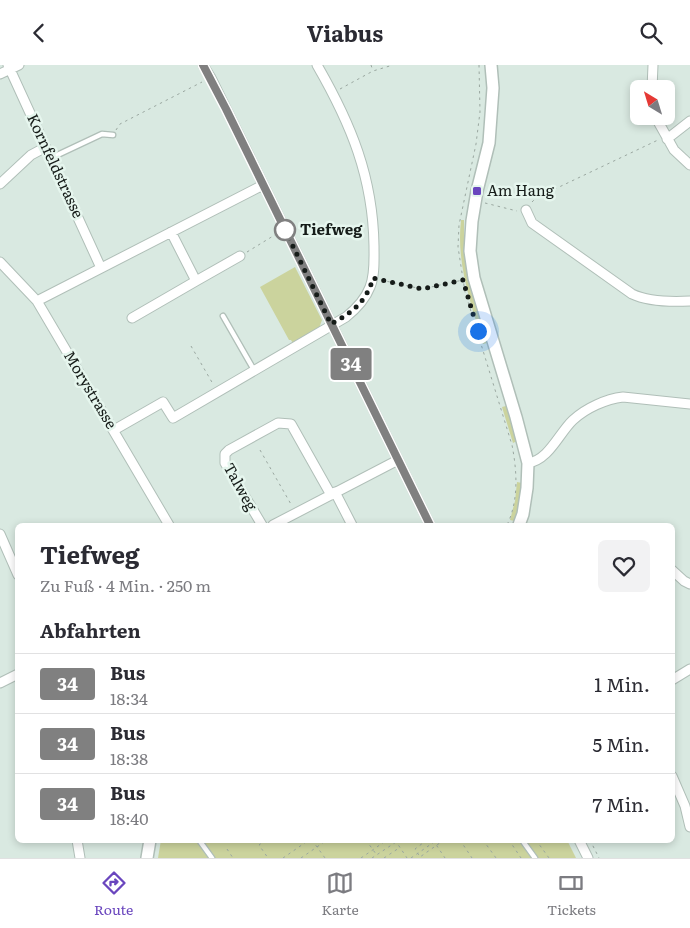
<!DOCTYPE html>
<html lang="de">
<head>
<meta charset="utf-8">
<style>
  body { margin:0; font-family:Literata,serif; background:#f2f2f3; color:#2b2b33; height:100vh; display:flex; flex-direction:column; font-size:19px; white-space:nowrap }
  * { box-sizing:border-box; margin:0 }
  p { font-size:16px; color:#7c7c81 }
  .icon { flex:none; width:28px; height:28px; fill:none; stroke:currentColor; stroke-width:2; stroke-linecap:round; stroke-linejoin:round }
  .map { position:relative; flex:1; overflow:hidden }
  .sheet { position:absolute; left:15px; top:458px; width:660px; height:320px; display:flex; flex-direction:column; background:#fff; border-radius:8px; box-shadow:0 2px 8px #0003 }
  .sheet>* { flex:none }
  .badge { padding:0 10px; border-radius:4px; font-size:18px; line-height:32px }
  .needle { width:32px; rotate:322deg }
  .fabs { position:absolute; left:630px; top:15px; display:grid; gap:10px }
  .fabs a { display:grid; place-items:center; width:45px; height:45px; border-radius:8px; background:#fff; box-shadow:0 2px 8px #0003; font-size:25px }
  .you { position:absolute; width:25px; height:25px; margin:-12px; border:4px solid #fff; border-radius:50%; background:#1a73e8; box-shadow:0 0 0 8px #1a73e833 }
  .map>.badge { position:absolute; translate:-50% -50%; box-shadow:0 0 0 2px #fff }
  h2 { padding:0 25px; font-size:19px; line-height:45px }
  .round { display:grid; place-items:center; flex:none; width:52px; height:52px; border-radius:8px; background:#f2f2f3 }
  .head { display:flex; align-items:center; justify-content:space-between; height:85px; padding:0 25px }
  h1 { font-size:24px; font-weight:700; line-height:38px }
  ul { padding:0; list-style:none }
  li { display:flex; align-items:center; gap:15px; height:60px; padding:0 25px; border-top:1px solid #e1e1e2 }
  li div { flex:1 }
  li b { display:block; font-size:19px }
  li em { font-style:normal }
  li .badge { min-width:55px; font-weight:700; text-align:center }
  header { display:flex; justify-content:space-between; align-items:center; height:65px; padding:0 25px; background:#fff; font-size:22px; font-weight:700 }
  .menu { display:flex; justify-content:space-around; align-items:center; height:70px; border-top:1px solid #e1e1e2; background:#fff; font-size:14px; color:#7c7c81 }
  .menu a { display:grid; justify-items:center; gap:2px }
  .menu .current { color:#6a46be }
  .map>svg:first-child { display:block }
  .green { fill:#cbd39d }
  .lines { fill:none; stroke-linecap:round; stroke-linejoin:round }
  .service-casing { stroke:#b0bfb8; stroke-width:7 }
  .minor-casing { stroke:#b0bfb8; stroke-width:11 }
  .tertiary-casing { stroke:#b0bfb8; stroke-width:14 }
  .path { stroke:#9aa7a0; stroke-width:1; stroke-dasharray:2.5 4; stroke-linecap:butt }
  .service { stroke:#fff; stroke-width:4.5 }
  .minor { stroke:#fff; stroke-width:9 }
  .tertiary { stroke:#fff; stroke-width:11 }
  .line-casing { stroke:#fff; stroke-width:11 }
  .line { stroke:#808080; stroke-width:8 }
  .walk { stroke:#161c19; stroke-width:5; stroke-dasharray:0 9 }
  .poi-dot { fill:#6a46be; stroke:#e6f6ee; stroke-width:2 }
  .stop-dot { fill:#fff; stroke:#808080; stroke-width:2.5 }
  .labels { text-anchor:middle; stroke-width:5; stroke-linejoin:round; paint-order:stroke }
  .street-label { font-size:15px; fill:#161c19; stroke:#e6f6ee }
  .poi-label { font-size:15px; fill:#161c19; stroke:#e6f6ee; text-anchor:start }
  .stop-label { font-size:15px; font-weight:bold; fill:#161c19; stroke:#e6f6ee; text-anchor:start }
</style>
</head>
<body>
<header><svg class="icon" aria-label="back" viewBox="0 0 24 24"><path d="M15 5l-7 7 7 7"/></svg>Viabus<svg class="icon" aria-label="search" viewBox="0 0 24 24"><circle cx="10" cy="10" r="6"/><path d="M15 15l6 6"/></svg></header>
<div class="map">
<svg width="690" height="793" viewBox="0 0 690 793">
  <rect width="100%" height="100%" fill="#d9e9e1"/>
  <path class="green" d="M461,155H464V183L469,218L487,278L483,279C471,238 456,199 461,155Z
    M295,202L322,255L318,266L294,280L291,275H289L260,222Z
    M506,341L517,376L513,378L502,342Z
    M517,417L522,418L521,433L514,456L510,455L515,436Z
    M161,775H567L576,793H158Z"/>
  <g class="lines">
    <defs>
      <path id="service" d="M51,93L102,69L113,70
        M223,251L254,305
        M199,775L212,793
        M522,775L535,793"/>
      <path id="minor" d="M8,0L101,203
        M203,0L211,13L430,460
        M0,9L19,0
        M652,24L653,0
        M655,51L674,85L690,100
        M667,74L690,56
        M0,119L31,90L46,82
        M526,145L532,158L632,229C649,237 671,237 690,236
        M0,197L37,236L169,460
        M196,216L240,191
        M37,236L263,120
        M132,253L196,216L171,167
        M114,365L163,337L173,353L346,252C356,244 365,235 370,222C375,210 374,194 374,181C373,112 351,59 317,0
        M528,398C549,395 559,368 573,355C586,343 606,334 623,332L690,339
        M335,427L352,460
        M262,460L225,398V389L229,385L278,358L291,359L331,430
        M273,460L398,395
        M0,469L18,510
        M672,505L684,516L690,519
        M672,615L690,604
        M0,618L18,609
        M672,711L685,741L690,762
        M77,775L80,793
        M579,775L588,793"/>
      <path id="tertiary" d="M491,0L493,23L489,78L477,126L472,156L470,186L474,213L516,352L528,398L527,423L523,449L519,460
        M147,793L150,775"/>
    </defs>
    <use href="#service" class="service-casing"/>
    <use href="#minor" class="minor-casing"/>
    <use href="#tertiary" class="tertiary-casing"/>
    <path class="path" d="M371,0L373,6
      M479,0L480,47L476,79L459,160L458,182L465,227L512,380C517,406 519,435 507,460
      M340,24L373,6L393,0
      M116,65L120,59L202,17
      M532,137L536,133L658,75
      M485,138L517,146
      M247,187L278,168
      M381,215L422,224L463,215
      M191,281L213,319
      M260,385L292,441
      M266,775L259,780L268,793
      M312,775L325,793
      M366,775L376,789
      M395,775L407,793
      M427,775L415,784L420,792L444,775
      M433,775L445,793
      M460,775L472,793
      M483,775L496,793
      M509,775L521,793
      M536,775L549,793
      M590,775L599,793
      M227,784L233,793
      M283,793L309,775
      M301,793L327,775
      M361,793L387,775
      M372,793L396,777
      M384,793L399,783
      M411,793L437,775"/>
    <use href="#service" class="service"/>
    <use href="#minor" class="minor"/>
    <use href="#tertiary" class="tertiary"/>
  </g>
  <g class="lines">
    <defs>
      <path id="line" d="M203,0L226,44L430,460"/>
    </defs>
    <use href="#line" class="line-casing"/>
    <use href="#line" class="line"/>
    <path class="walk" d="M285,165L331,259C352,248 367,236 373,213L422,224L463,215L478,266"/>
  </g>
  <rect class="poi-dot" x="472" y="121" width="10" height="10" rx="2.5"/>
  <circle class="stop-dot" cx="285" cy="165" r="10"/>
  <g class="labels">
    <g class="street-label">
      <text transform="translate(55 101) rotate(65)" y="5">Kornfeldstrasse</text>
      <text transform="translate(90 325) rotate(59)" y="5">Morystrasse</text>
      <text transform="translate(240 422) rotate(61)" y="5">Talweg</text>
    </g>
    <g class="poi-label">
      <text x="487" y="131">Am Hang</text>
    </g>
    <g class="stop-label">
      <text x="300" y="170">Tiefweg</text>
    </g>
  </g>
</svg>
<div class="fabs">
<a><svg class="needle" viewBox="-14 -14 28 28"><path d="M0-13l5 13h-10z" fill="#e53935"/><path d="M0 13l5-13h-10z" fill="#7c7c81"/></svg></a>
</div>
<div class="you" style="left:478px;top:266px"></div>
<b class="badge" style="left:351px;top:299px;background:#808080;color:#fff">34</b>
<section class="sheet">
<div class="head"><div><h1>Tiefweg</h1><p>Zu Fuß · 4 Min. · 250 m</p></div><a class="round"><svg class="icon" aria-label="heart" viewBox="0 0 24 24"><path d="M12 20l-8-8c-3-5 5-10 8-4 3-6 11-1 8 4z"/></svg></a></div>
<h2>Abfahrten</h2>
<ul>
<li><span class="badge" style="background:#808080;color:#fff">34</span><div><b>Bus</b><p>18:34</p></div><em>1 Min.</em></li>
<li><span class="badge" style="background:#808080;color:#fff">34</span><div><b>Bus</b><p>18:38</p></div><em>5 Min.</em></li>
<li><span class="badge" style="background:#808080;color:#fff">34</span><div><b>Bus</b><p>18:40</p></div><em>7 Min.</em></li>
</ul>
</section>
</div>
<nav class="menu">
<a class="current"><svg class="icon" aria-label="directions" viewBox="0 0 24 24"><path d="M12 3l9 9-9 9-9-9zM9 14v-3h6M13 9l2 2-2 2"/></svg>Route</a>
<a><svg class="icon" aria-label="map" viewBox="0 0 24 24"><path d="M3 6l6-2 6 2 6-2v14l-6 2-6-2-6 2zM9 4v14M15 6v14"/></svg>Karte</a>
<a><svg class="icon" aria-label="tickets" viewBox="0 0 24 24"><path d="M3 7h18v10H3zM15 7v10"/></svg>Tickets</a>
</nav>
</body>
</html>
